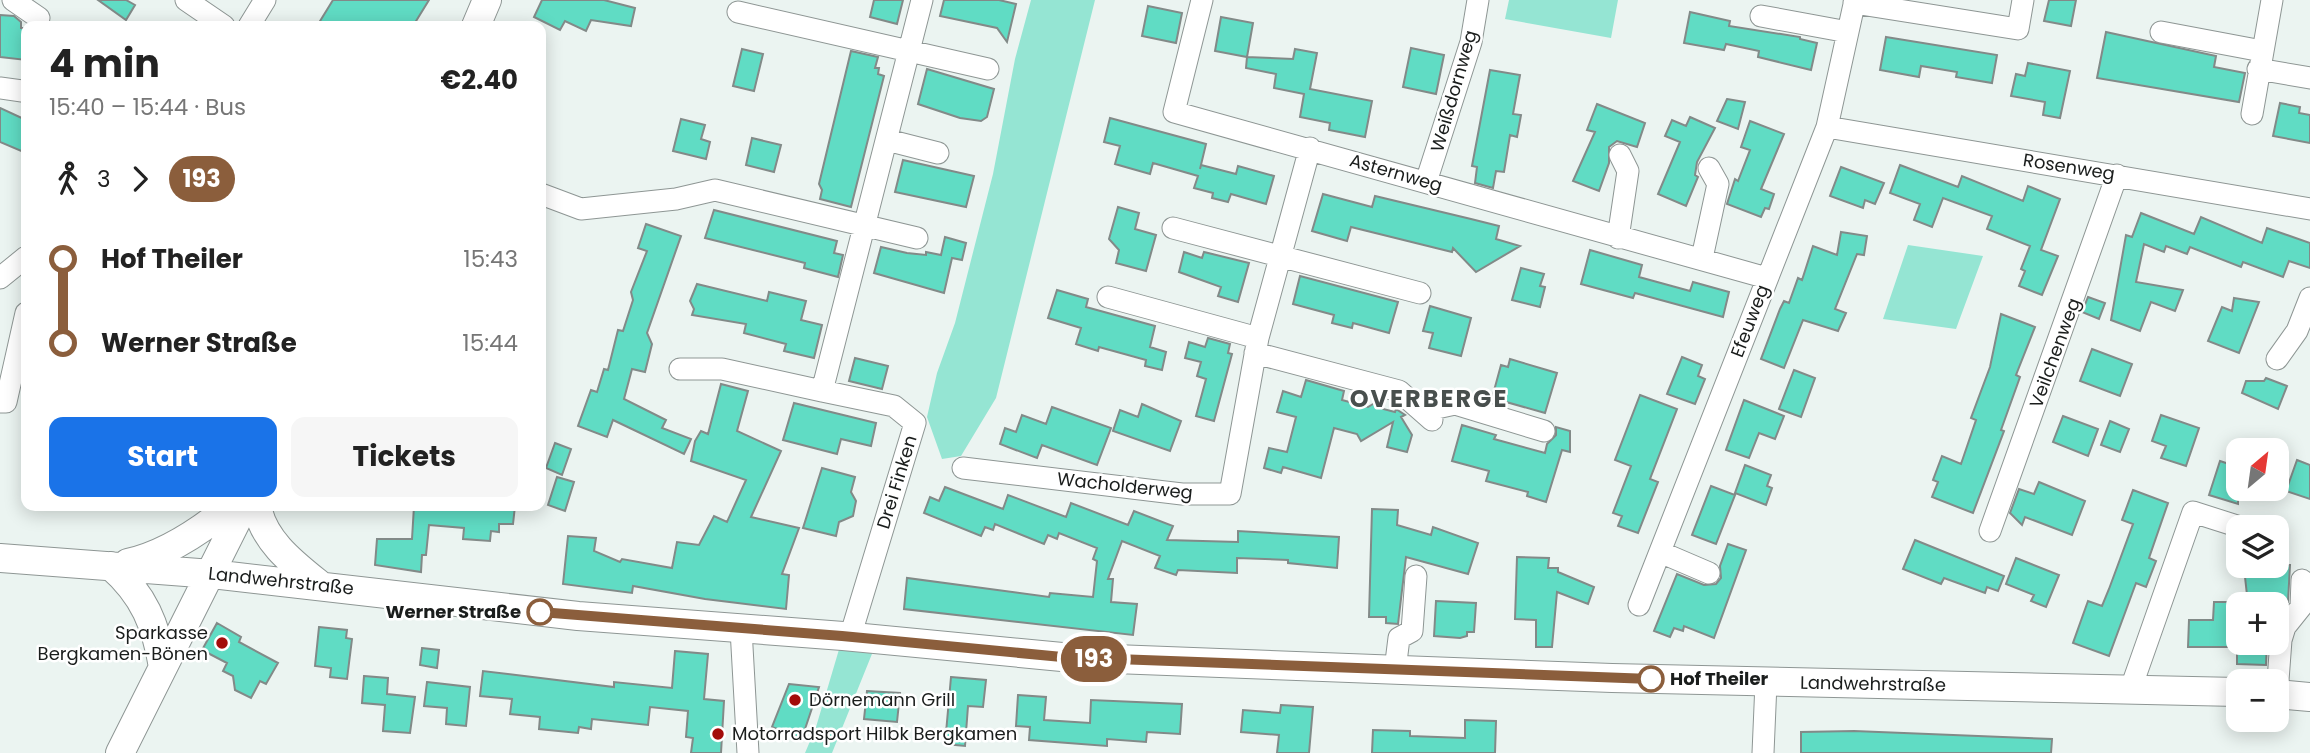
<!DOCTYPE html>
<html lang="en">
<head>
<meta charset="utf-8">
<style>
  body { margin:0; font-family:Poppins,sans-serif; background:#f6f6f6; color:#222; height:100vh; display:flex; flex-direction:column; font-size:26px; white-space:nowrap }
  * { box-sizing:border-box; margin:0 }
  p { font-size:23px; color:#767676 }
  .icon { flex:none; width:38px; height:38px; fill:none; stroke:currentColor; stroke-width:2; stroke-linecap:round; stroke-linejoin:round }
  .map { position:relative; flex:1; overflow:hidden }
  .sheet { position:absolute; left:21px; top:21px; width:525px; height:490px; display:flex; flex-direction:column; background:#fff; border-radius:14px; box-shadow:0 4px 18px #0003 }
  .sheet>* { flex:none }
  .badge { padding:0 14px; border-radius:23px; font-size:24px; line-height:46px }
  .needle { width:46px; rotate:29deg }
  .tools { position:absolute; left:2226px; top:438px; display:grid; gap:14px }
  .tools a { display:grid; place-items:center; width:63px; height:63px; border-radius:14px; background:#fff; box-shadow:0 4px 18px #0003; font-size:35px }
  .map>.badge { position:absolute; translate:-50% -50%; box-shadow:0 0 0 4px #fff }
  .legs { display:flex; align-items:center; gap:10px; height:77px; padding:0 28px; font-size:23px }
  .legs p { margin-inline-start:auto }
  .headline { display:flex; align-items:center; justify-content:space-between; height:119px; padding:0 28px }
  h1 { font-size:38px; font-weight:700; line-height:52px }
  .cta { display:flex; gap:14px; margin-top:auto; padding:14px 28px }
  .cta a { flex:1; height:80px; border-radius:14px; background:#1a73e8; color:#fff; font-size:28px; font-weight:700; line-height:80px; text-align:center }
  .cta a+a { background:#f6f6f6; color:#222 }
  ul { padding:0 28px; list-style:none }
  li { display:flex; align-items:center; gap:24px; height:84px; font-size:26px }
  li i { display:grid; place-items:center; width:10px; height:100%; margin:0 9px; background:currentColor }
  li i::after { content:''; width:18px; height:18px; margin:-9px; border:5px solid; border-radius:50%; background:#fff }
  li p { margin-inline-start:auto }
  li:first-child i { background:linear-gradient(#0000 50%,currentColor 0) }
  li:last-child i { background:linear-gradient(currentColor 50%,#0000 0) }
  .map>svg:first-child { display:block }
  .green { fill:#95e5d3 }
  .building { fill:#60dcc4; stroke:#828a88; stroke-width:2 }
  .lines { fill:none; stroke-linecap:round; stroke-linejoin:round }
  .minor-casing { stroke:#8e9694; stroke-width:23 }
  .major-casing { stroke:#8e9694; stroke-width:30 }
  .minor { stroke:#fff; stroke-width:21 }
  .major { stroke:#fff; stroke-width:28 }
  .line-1-casing { stroke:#fff; stroke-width:16 }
  .line-1 { stroke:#8b5e3c; stroke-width:10 }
  .stop-1-dot { fill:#fff; stroke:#8b5e3c; stroke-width:3.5 }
  .poi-dot { fill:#a30c0a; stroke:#fff; stroke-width:2.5 }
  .labels { text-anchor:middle; stroke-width:5; stroke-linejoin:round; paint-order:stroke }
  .street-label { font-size:18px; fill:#1a1d1c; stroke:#fff }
  .stop-label { font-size:18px; font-weight:bold; fill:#1a1d1c; stroke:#fff; text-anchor:end }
  .poi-label { font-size:18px; fill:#1a1d1c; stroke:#fff; text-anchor:start }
  .district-label { font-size:24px; font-weight:bold; letter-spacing:2px; fill:#484f4d; stroke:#fff }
</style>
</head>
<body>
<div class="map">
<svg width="2310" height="753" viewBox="0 0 2310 753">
  <rect width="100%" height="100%" fill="#ebf4f1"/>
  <path class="green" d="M1031,0H1095L996,398L961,456L942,459L927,417L937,373L955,323L993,174L1015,59Z
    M1509,0H1618L1611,38L1505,19Z
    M1908,245L1983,256L1956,329L1883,319Z
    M843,636L878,639L832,753H805L816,727Z"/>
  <path class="building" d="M98,0H126L135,5L126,20Z
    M333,0H429L413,26H317Z
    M542,0H604L635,8L631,26L591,20L586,31L565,21L560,30L534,17Z
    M874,0H903L897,24L870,17Z
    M944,0H999L1016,4L1007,42L997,28L940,16Z
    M2049,0H2076L2071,26L2044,21Z
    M1148,6L1182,13L1176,43L1142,36Z
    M1690,12L1730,21L1729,26L1800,37V39L1817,43L1811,70L1758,57L1759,51L1726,44L1724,50L1684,43Z
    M0,15L14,16L21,22V28H26V60L0,57Z
    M1221,17L1253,23L1247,57L1215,51Z
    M2106,32L2216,56L2214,67L2245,73L2239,102L2097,78Z
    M1886,37L1997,55L1992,83L1956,77L1957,72L1921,66L1919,77L1880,70Z
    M1411,48L1444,55L1436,94L1403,87Z
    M742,49L763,54L754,91L733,86Z
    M1295,49L1317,53L1310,89L1372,101L1365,137L1329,130L1330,123L1300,117L1304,94L1274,88L1276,74L1246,68L1247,57L1293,59Z
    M851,51L878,57L875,68H879L878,74L884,76L851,207L820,199L822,190L819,184Z
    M2028,63L2070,71L2060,118L2043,115L2045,102L2011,96L2016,74L2025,76Z
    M927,69L994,89L987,117L981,121L960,118L918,104Z
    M1490,70L1520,75L1513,114L1521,115L1517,137L1510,135L1504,172L1496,171L1493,188L1475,183L1477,167L1472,166Z
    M1727,99L1745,102L1738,129L1717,121Z
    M2280,103L2300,107L2299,113L2310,115V143L2273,136Z
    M1597,104L1645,123L1637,147L1617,141L1609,147V163L1599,191L1573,181L1595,132L1587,130Z
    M0,108L26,120V153L0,142Z
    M1690,117L1715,128L1697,162L1695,175L1698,177L1686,206L1658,194L1680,142L1665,136L1672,120L1686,126Z
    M1110,118L1206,144L1200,169L1201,165L1236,174L1238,166L1274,176L1266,204L1231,194L1228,202L1212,198L1213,193L1194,188L1198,176L1153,163L1150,174L1115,164L1120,146L1104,142Z
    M681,119L705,125L701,139L710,142L706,159L673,151Z
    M1750,121L1784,134L1761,189L1774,194L1769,209L1765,208L1761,217L1727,204L1735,179L1738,181L1750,150L1741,147Z
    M752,138L781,145L774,172L746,165Z
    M903,160L974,176L966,207L895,192Z
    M1900,165L1958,187L1962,176L2023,201L2028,186L2060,199L2041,250L2058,256L2042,295L2019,286L2025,271L2021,269L2030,246L1987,229L1992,216L1943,198L1932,227L1914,220L1920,204L1890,193Z
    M1841,167L1884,183L1875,204L1865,200L1863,208L1830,196Z
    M1323,194L1372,207L1375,196L1471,219L1499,226L1496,239L1520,246L1476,272L1453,248L1452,252L1351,227L1347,241L1312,231Z
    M1118,207L1139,213L1135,229L1156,235L1146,271L1116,263L1119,250L1109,239Z
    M714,210L837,241L834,253L843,255L838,277L804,268L805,263L705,238Z
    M2141,213L2194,234L2201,217L2262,243L2267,228L2310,243V268L2289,261L2283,277L2243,262L2241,267L2190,247L2187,254L2166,246L2164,252L2144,244L2136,282L2183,290L2175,311L2151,302L2140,331L2111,320L2126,235L2132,237Z
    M646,224L681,236L647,333L652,344L645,372L632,369L624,399L666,420L662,428L691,439L684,454L613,420L607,437L578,426L591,390L597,392L604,369L608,370L618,330L623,331L633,300L631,292L647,251L638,248Z
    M1841,232L1867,236L1864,255L1857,254L1835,309L1846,313L1838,331L1803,320L1784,368L1761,359L1780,309L1784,301L1789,303L1798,278L1802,280L1813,246L1837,255Z
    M945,237L966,243L962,260L952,258L944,293L874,273L881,247L907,253L926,255V252L941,255Z
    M1590,250L1642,265L1639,277L1690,291L1693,282L1729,292L1723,317L1635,293L1633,298L1581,284Z
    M1184,252L1202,258L1204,252L1249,263L1238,302L1218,296L1221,287L1179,272Z
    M1521,268L1544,274L1540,286L1545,287L1540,307L1512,300Z
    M1300,276L1398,302L1389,333L1353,323L1352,328L1332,323L1334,315L1293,304Z
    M697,284L767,301L769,292L806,301L801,320L822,325L814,358L784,351L786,344L744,333L746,324L692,315L694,309L690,301Z
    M1057,290L1088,299L1086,307L1155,326L1150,347L1166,352L1162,370L1145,366L1146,360L1099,347L1098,351L1076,344L1081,328L1048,318Z
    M2088,297L2105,303L2099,319L2082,312Z
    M2234,298L2259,302L2239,353L2208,341L2222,307L2232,311Z
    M1430,306L1471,318L1461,356L1429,348L1433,333L1423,331Z
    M2001,314L2035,327L2016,375L2020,377L2001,430L2004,431L1973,513L1932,497L1938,482L1933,480L1942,456L1961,464L1976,420L1971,418L1990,367Z
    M1208,338L1230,344L1228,353L1232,354L1214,421L1196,416L1206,379L1197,376L1201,362L1185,358L1189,342L1205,347Z
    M2092,349L2132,364L2120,396L2080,381Z
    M1682,357L1702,365L1698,376L1705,379L1695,404L1667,394Z
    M855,358L888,366L882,389L849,381Z
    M1510,359L1557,373L1545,413L1492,398L1501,365L1508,367Z
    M1794,370L1815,378L1801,417L1779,409Z
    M2266,378L2287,386L2278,409L2242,393L2246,381H2264Z
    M1306,380L1344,391L1342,400L1368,407L1378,401L1383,409L1395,412L1396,409L1405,415L1401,417L1412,435L1407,452L1387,447L1393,422L1361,441L1357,434L1334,428L1321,478L1283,467L1281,473L1264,468L1269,448L1287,452L1296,417L1277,412L1283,391L1301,397Z
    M721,384L748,391L737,431L781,451L751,517L799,528L782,574L789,575L786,609L705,599L633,586L632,593L563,584L568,536L596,538L594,551L620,562L622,559L672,568L677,542L699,545L714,516L727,522L746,480L691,461L695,441L701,431L708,434Z
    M1640,395L1677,409L1650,479L1658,482L1638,533L1618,526L1622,516L1613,513L1631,466L1615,460Z
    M1744,400L1784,416L1775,439L1759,433L1749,458L1726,450Z
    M794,403L876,423L871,446L841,439L837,454L783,440Z
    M1142,404L1181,421L1170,451L1113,431L1120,410L1138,417Z
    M1052,407L1111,428L1097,465L1042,445L1037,458L1000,444L1005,428L1016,432L1022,415L1046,424Z
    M2161,415L2199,428L2186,466L2161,458L2166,446L2152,441Z
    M2063,416L2098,429L2088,456L2053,442Z
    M2110,421L2129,429L2120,452L2101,445Z
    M1462,425L1496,435L1494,439L1545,453L1547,444L1556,435V427L1570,431V452L1562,450L1546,502L1527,496L1528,492L1486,481L1489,471L1452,461Z
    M555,443L571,449L562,475L546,468Z
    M2297,460L2310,465V499L2286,491Z
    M2220,461L2238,467V504L2209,495Z
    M1745,465L1771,475L1767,486L1772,488L1766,505L1735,493Z
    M822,468L855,477L851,492L856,501L853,516L839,522L836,536L803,528Z
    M557,477L574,482L565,511L548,505Z
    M2039,482L2085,501L2072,535L2025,517L2022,525L2010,513L2019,489L2034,494Z
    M1711,486L1735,495L1716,544L1692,535Z
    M945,487L1003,509L1008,495L1066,517L1071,503L1128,525L1134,511L1173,526L1167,540L1238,542V531L1339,537L1337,568L1288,563V560L1237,558V573L1178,570L1176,575L1155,568L1160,556L1122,541L1108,579H1113L1111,602L1137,604L1133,635L904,609L907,578L1049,597L1050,593L1093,597L1097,561L1093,559L1097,548L1059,533L1057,539L1048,535L1044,544L995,524L993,530L985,527L981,536L924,513L930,497L939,501Z
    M2133,490L2168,503L2149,558L2156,561L2146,587L2136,583L2109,656L2073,643L2088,601L2102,606L2109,589L2133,524L2122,520Z
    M414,506H515L513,524H499V532L491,531L490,541L463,539L464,528L429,525L426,555H422L421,572L375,565L377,539H412Z
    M1372,509L1398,510L1397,525L1431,535L1433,527L1478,543L1468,574L1406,557L1398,624L1386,623V617H1369Z
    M1915,540L2004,576L1998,591L1987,587L1985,593L1944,578L1941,584L1903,569Z
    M1728,544L1746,550L1714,638L1684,626L1683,631L1674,628L1670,637L1654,631L1677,574L1704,585L1716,584L1721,578L1720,566Z
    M1517,557L1549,558L1548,568H1558V572L1594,587L1588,604L1557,592L1552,647H1536V620L1515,619Z
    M2016,558L2059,575L2046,607L2031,601L2034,595L2006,584Z
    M2277,565H2290L2288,602L2248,604L2244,568Z
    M1436,601L1476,603L1474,632H1467V636L1460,638L1434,636Z
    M2214,602H2238V642H2267L2266,665L2237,664V647H2188L2189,620H2213Z
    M217,623L241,637L239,642L278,663L266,684L260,681L251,698L235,690L233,676L223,671L227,663L202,650Z
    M319,627L347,630L346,638L352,639L347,679L330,677L331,668L315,666Z
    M422,648L439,650L437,668L420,665Z
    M675,651L708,654L704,699L724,701L721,753H691L693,738L686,737L688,711L650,707L648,725L592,719L591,729L579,727L578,733L539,729L540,717L510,714L512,699L480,696L483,671L614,687V682L672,688Z
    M364,676L388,678L387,694L415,697L410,733L383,731L385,705L362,703Z
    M951,677L986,680L983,707L968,706L965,746L945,744Z
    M427,682L470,687L466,726L446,724L447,708L424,706Z
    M789,684L819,687L803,735L800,733L799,738L772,727Z
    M867,691L900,693L897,722L864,719Z
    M1018,695L1046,697L1044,720L1090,723L1091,700L1182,704L1180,734L1147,732L1146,742L1107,739V746L1029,740L1030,727L1016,726Z
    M1281,705L1313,707L1309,753H1277L1279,735L1241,732L1243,710L1280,713Z
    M1465,720L1496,721L1495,753H1372L1373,730L1410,731V736L1465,738Z
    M1854,731L2052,739L2051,753H1801V732Z"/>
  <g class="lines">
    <defs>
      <path id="minor" d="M13,0L39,18
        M186,0L224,26
        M1202,0L1174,112L1767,278
        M1854,3L2018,29L2023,0
        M738,12L988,69
        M1761,16L1848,32
        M249,26L265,0
        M2161,32L2262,51
        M2258,69L2310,78
        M0,88L22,91
        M2252,114L2272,0
        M1827,127L2310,209
        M887,140L938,153
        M1426,182L1471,42L1478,0
        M541,194L581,209L676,199L715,190L917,238
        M1173,228L1420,293
        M1618,238L1628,171L1620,155
        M1702,258L1718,184L1709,168
        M0,278L26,257
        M1108,297L1258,338
        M1255,353L1399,391L1432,420
        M2277,359L2297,331L2310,298
        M680,369H722L822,391
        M0,402H6L26,313
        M1423,411L1455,404L1544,431
        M963,468L1182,494H1230L1258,338L1310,148
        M1990,531L2117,175
        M1660,552L1709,573
        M1639,605L1827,127L1855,0
        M741,629L748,753
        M850,637L915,423L894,406L822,391L922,0
        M1395,670L1399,638L1412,631L1416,576
        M2131,688L2193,512L2240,527
        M2277,694L2281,640L2285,627L2301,607L2302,580
        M1763,753L1766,683"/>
      <path id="major" d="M476,26L487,0
        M257,506C263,541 294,564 320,585
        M0,558L212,574L578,616L843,636L1062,657L1612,678L2238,692
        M128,563C164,555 202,530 231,506
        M111,566C144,595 156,625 163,667
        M2277,694L2310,697
        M120,753L244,506"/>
    </defs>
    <use href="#minor" class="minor-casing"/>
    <use href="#major" class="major-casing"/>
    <use href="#minor" class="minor"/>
    <use href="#major" class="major"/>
  </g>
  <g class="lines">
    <defs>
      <path id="line-1" d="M540,612L842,636L1062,657L1651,679"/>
    </defs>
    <use href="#line-1" class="line-1-casing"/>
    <use href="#line-1" class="line-1"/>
  </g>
  <g class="stop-1-dot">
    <circle cx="540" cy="612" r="12"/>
    <circle cx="1651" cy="679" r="12"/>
  </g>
  <g class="poi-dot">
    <circle cx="222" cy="643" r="7"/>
    <circle cx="795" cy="700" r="7"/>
    <circle cx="718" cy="734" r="7"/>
  </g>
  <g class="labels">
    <g class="street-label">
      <text transform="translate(1454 91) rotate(-74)" y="6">Weißdornweg</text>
      <text transform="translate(2069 167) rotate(9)" y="6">Rosenweg</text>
      <text transform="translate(1396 173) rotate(16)" y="6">Asternweg</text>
      <text transform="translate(1750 321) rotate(-69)" y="6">Efeuweg</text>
      <text transform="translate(2055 353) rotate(-70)" y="6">Veilchenweg</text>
      <text transform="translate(897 482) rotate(-73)" y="6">Drei Finken</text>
      <text transform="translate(1125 486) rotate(6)" y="6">Wacholderweg</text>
      <text transform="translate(281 581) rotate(6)" y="6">Landwehrstraße</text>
      <text transform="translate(1873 684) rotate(1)" y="6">Landwehrstraße</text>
    </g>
    <g class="stop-label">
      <text x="521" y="618">Werner Straße</text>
      <text x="1670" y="685" text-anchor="start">Hof Theiler</text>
    </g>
    <g class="poi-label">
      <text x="208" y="639" text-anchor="end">Sparkasse<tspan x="208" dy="21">Bergkamen-Bönen</tspan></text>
      <text x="809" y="706">Dörnemann Grill</text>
      <text x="732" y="740">Motorradsport Hilbk Bergkamen</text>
    </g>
    <g class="district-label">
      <text x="1429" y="407">OVERBERGE</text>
    </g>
  </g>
</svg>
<div class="tools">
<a><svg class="needle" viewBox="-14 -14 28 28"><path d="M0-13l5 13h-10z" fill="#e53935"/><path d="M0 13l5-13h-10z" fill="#767676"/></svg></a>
<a><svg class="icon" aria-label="layers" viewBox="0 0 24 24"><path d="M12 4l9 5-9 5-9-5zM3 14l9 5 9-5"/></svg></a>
<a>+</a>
<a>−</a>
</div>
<b class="badge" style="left:1094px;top:659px;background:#8b5e3c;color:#fff">193</b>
<section class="sheet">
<div class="headline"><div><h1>4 min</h1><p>15:40 – 15:44 · Bus</p></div><b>€2.40</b></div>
<div class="legs"><svg class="icon" aria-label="walk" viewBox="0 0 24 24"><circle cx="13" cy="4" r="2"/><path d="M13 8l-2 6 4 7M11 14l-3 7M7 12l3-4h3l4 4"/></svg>3<svg class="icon" aria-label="forward" viewBox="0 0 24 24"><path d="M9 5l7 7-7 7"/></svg><b class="badge" style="background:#8b5e3c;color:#fff">193</b></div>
<ul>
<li><i style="color:#8b5e3c"></i><b>Hof Theiler</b><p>15:43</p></li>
<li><i style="color:#8b5e3c"></i><b>Werner Straße</b><p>15:44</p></li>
</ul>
<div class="cta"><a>Start</a><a>Tickets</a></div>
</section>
</div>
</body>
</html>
